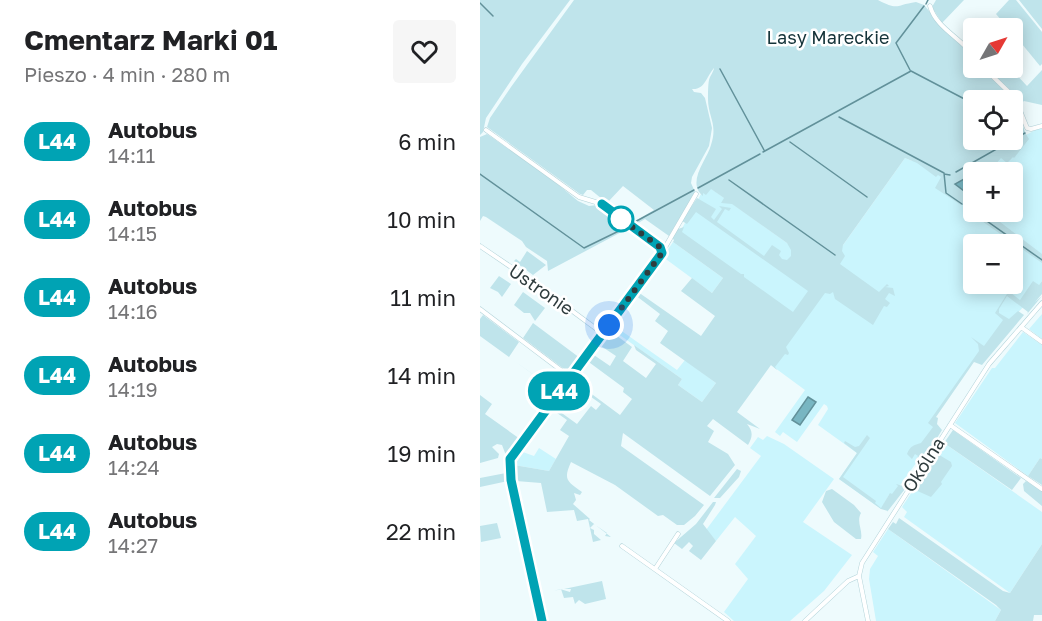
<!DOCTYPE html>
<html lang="pl">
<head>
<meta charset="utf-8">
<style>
  body { margin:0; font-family:"Golos Text",sans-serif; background:#f6f6f6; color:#202124; height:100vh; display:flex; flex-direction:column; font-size:22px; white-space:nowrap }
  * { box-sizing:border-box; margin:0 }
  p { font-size:20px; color:#757577 }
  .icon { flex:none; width:33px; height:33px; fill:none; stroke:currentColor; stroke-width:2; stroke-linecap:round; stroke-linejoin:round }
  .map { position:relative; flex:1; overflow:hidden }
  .side { display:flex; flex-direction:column; background:#fff; width:480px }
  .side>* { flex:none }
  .badge { padding:0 12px; border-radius:20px; font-size:21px; line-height:39px }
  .needle { width:39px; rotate:51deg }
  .buttons { position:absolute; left:483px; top:18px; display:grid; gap:12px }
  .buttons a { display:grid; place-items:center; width:60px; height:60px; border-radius:6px; background:#fff; box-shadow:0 3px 15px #0003; font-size:30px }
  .you { position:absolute; width:30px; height:30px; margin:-15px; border:4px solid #fff; border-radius:50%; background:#1a73e8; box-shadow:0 0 0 9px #1a73e833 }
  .map>.badge { position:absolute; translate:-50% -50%; box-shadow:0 0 0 3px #fff }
  .round { display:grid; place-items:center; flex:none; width:63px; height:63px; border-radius:6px; background:#f6f6f6 }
  .head { display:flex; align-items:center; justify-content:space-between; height:102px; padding:0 24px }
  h1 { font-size:28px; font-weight:700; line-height:45px }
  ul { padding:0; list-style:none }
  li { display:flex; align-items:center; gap:18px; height:78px; padding:0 24px }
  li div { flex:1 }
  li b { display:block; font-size:22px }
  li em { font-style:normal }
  li .badge { min-width:66px; font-weight:700; text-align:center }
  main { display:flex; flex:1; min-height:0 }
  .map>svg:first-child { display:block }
  .built { fill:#caf5fd; fill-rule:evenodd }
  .green { fill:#bfe4eb; fill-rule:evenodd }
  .water { fill:#78b6c2; stroke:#62919a; stroke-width:1.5 }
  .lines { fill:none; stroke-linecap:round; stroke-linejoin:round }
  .stream { stroke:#62919a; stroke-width:1.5 }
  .minor-casing { stroke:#b3d3d9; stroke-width:5 }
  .minor { stroke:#fff; stroke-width:4 }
  .line-casing { stroke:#fff; stroke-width:14 }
  .line { stroke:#00a3b4; stroke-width:9 }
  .walk { stroke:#2f3c3e; stroke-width:6; stroke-dasharray:0 10.8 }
  .stop-dot { fill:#fff; stroke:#00a3b4; stroke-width:3 }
  .labels { text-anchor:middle; stroke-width:5; stroke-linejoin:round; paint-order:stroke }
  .park-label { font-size:18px; fill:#143339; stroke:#fff }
  .street-label { font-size:18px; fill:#2f3c3e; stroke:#fff }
</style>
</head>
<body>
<main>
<section class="side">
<div class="head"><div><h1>Cmentarz Marki 01</h1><p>Pieszo · 4 min · 280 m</p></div><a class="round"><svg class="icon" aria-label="heart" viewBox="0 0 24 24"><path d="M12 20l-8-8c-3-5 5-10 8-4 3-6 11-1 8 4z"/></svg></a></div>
<ul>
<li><span class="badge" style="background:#00a3b4;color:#fff">L44</span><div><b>Autobus</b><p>14:11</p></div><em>6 min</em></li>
<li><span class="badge" style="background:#00a3b4;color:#fff">L44</span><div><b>Autobus</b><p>14:15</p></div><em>10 min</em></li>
<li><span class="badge" style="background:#00a3b4;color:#fff">L44</span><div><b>Autobus</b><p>14:16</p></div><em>11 min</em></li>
<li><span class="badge" style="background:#00a3b4;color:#fff">L44</span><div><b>Autobus</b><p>14:19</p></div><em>14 min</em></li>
<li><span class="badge" style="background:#00a3b4;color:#fff">L44</span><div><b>Autobus</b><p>14:24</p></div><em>19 min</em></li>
<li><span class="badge" style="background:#00a3b4;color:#fff">L44</span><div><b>Autobus</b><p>14:27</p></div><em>22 min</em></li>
</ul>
</section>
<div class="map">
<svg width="562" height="621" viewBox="0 0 562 621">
  <rect width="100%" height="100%" fill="#eefbfd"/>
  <path class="built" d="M557,129H562V281L544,306L493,361L451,421L460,430L413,495H409L401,509L359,479L377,453L338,425L348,409L347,406L344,404L317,442L303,432L300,436L295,432L325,390L291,365L351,262L425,158L432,161L502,159ZM494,172H532V212H494ZM494,244H532V284H494Z
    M226,185L321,253L330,291L314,314L200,232Z
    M193,242L243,278L232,293L183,257Z
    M562,314V339L549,329Z
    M136,327L197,370L205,360L236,383L222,402L198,385L202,379L134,331Z
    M543,332L562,345V459L560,458L548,476L475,423L512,368H515Z
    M287,436L304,444L354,479L323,522L372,555L344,591L310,621H254L244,612L268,579L255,564L276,536L255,517L236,541L226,530L281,456L270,448L278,437L283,440Z
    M464,443L562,512V544L530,593L424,517L427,512L422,507Z
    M59,448L76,459L69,471L34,465L40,451L54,456Z
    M408,529L521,610L515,621H396L389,579L390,569L398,556L393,552Z"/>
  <path class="green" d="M0,0H90L42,64L6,118L3,132L0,135Z
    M94,0H398C419,11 415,5 436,2L444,5L468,33L487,49L493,58L494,68H502C514,78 529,89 536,103C542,115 541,128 549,139L534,158L533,157L527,163L521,158L509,172H494L476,184L488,194L493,187V195L491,193L481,205L455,188L461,177L458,175L456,177L437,163L425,158L363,245L362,251L365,256L360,264L399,292L407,284L409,286L405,287L413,288L415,296L409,293L405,299L410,303L407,307L404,306L393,325L355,299L353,292L350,294L345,293L306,347L309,353L308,355L305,354L295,367L297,370L291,365L257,412L280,429L267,424C273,431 273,436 268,445L233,419L227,426L234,431L228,442L248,454L255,465L230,496L143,433L141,446L224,505L215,516L204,525H197L183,515L178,516L135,485L91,462C83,480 87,481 102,492L100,495L94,493L96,500L93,504L110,519L109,520L131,537L125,536L127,533L114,524L110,528L114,530V534L121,540L113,542L108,519L97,521L94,510L67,512L61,483L36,481L34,465L69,471L89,436L80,430L87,420L70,408L72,406L97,424L111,406L116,410L121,404L107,394L109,392L140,415L152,399L143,392L144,388L106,360L111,353L130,366L136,356L118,344L129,330L152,347L143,361L166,378L176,364L156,350L154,345L202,379L198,385L222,402L236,383L180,343L188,331L175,321L180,314L155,295L158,292L221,336L235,316L201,291L212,278L232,293L243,278L193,242L194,240L192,238L198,229L204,227L202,232L261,274H264V277L313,312L328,291L216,212L207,224L202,221L217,198L236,209L231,217L234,220L242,209L239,206L251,208L249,211L245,209L237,222L284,256L292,245L301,251L299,255L302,259L307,260L311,256V250L307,243L252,204L241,203L244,198L231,189L226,195L223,193V196C206,182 227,160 231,145C238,124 228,117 228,99C228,93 228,85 229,80C230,76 234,71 234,68C226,77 225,90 212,89L214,92L221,93L225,98L232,128L229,146L212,177L211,183L215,192L189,236L165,219L155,225L161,229L160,231L150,224L174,210L143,186L127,203L111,190H107L103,195L100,194L7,127L10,118L31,87ZM494,100H532V140H494Z
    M456,0H484L462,23L452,7Z
    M529,0H536L562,32V64L560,66L533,33L532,28H528L516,14Z
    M539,0H562V29Z
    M505,68H530L547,86L562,70V105L544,101L540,104L530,90Z
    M7,134L69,177L98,201L109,206L117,205L149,228L68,271L67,261L46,247L42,241L6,217L3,216L0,221V137Z
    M493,201L494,212H507L562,254V263L486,210V207Z
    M47,251L66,265L53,275L34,261L36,259L40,262Z
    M19,276L31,284L22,297L18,292L10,288Z
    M553,281L559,285L562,281V294L555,302L562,296L547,314L548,312L527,296L519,309V313L529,319L538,311L544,315L502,365L494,362L456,417L458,418L457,424L462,430L441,464L450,448V446L440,463L435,461L438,456L435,454L432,459L427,454C430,446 434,445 441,443L453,427L448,423L499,351L498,344L491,337L504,346L523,320L515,313L527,294L531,293L540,300Z
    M43,292L65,308L55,321L50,313H44L34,305Z
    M3,315L39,342L29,357L75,390L77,388L76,391L0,336V319Z
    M53,323L100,358L90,372H88L43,338Z
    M0,395L12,404L5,414L40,439L27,458L22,445L17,444L12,447L19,454L18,458L0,463Z
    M473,430L541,478L532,490L464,443Z
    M387,435L390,438L363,477L396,501L395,503L401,508L410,493L412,494L418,486L416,484L423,486L425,489L407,512L408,511L401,509L359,479L377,453L364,443L365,441L375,447L379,446Z
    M456,453L471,462L472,466L461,482L462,484L451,497L433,489Z
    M560,458L562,459V485L548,476Z
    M257,469L261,471L259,477L240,498H234Z
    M26,473L28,481L0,487V478Z
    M546,481L562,491V506L544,491L543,484Z
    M352,489L374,505L381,513C376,522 383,530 381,539H376L354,522L342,502L346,491Z
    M233,502H236L235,505L223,524L236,541L221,560L209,551L213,546L209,542L202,549L194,543L216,524Z
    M419,518L523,591L530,593L562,544V615H554L553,621H515L521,610L516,605L408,529L413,522L416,524Z
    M17,523L21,538L1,542L0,526Z
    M122,581L126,599L105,604L99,600L95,604L93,597L84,598L81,589L74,591L80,589L90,592L91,589H84Z"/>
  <path class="water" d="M493,174V187L488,194L475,184Z
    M328,397L336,402L320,425L312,420Z"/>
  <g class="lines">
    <path class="stream" d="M0,3L13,16
      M446,4L448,0
      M240,69L284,150
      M430,70L416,43L444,6
      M359,117L464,173L466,193L482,204
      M310,142L387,197
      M283,152L431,71L494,104
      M476,172L545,133
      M0,174L104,248L147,227
      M464,174L470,175
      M249,180L355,255
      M218,188L280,154
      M487,207L562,260
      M151,224L214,190"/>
    <defs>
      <path id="minor" d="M450,6C456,28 481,38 494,56
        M504,68L535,98L547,128L551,129L562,126
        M6,130L99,197L122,204L181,251
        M0,246L53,282L122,333
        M0,309L90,377
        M541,327L562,342
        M470,425L562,489
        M142,546L248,621
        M175,569L198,534
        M62,621L31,480L29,464L31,457L180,256L216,194
        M325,621L368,581L379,576
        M388,621L379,576L382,563L509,364L562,303"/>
    </defs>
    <use href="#minor" class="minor-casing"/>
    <use href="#minor" class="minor"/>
  </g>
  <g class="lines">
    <defs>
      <path id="line" d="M62,621L31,480L30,459L182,253L180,247L122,204"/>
    </defs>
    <use href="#line" class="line-casing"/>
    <use href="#line" class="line"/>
    <path class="walk" d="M129,325L182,253L180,247L141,219"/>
  </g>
  <circle class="stop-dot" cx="141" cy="219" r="12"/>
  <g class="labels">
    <g class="park-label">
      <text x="348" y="44">Lasy Mareckie</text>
    </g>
    <g class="street-label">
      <text transform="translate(61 290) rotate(35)" y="6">Ustronie</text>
      <text transform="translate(444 465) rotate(-57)" y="6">Okólna</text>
    </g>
  </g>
</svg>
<div class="buttons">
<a><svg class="needle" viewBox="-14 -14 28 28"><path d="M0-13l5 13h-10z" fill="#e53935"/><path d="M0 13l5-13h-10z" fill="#757577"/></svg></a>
<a><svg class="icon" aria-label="locate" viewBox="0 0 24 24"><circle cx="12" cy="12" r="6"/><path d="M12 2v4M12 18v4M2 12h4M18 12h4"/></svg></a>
<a>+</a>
<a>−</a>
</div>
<div class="you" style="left:129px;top:325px"></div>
<b class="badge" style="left:79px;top:391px;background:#00a3b4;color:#fff">L44</b>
</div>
</main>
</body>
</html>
